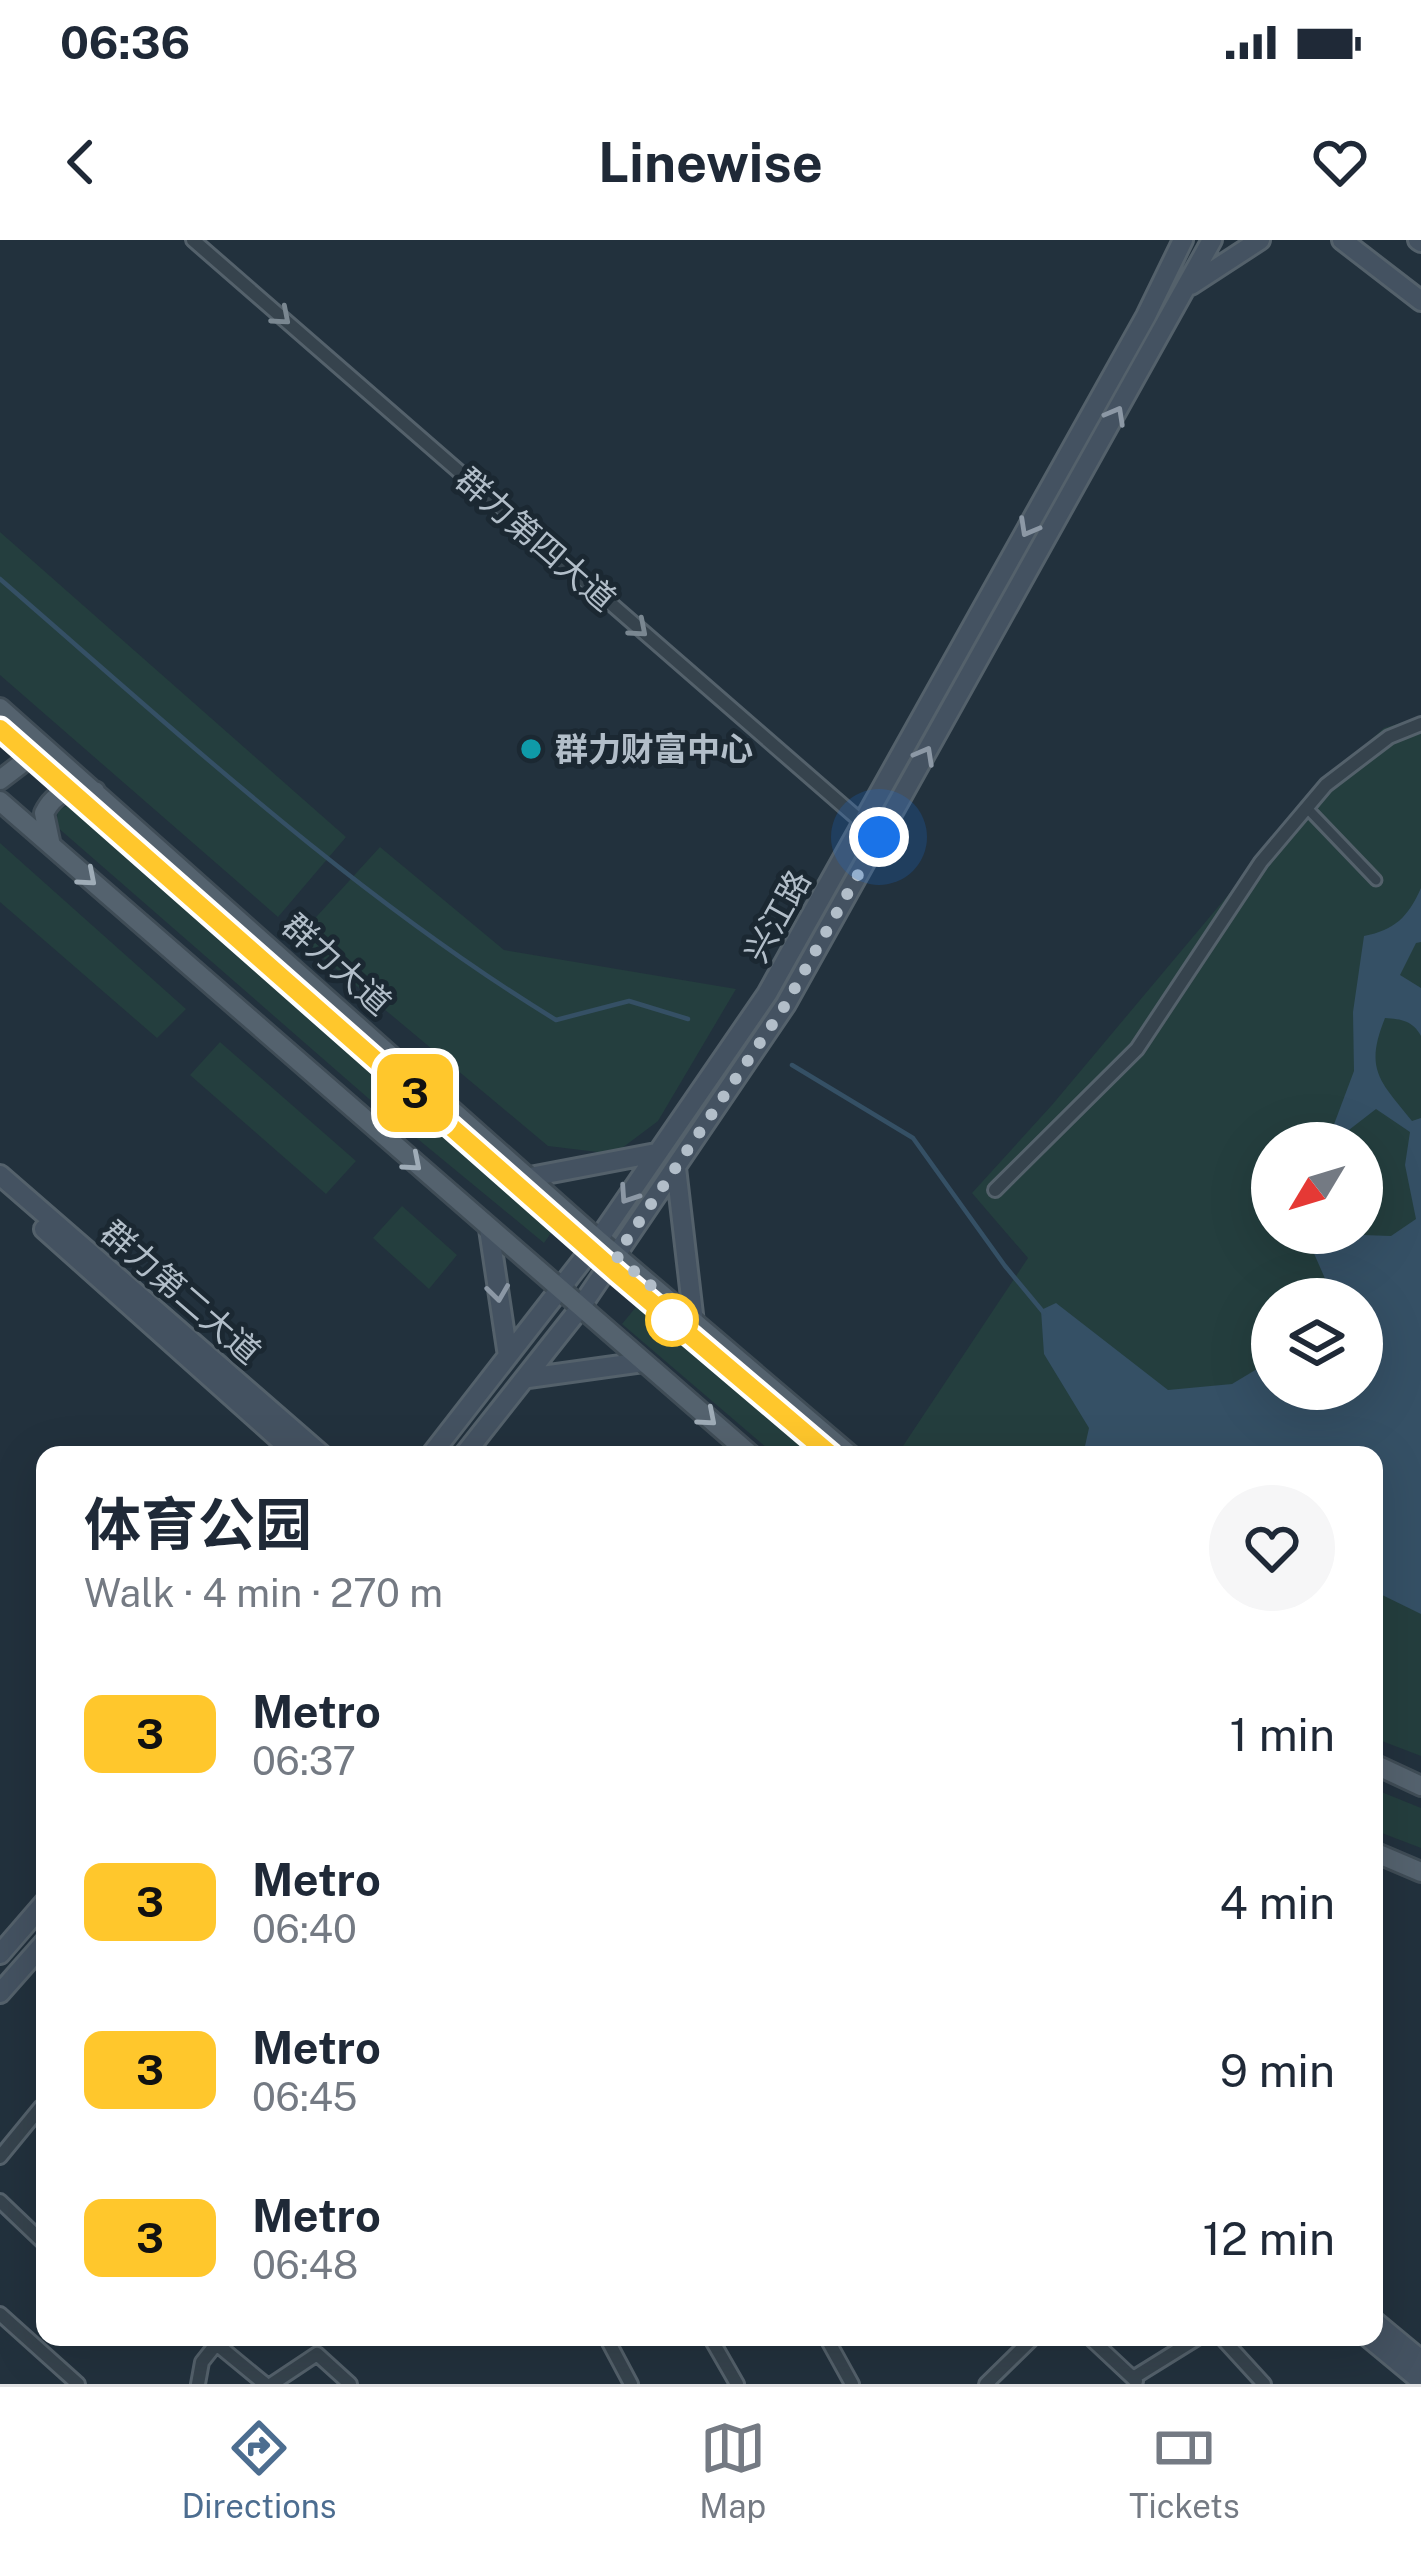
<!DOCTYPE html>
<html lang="en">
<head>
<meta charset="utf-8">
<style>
  body { margin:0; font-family:"Public Sans","Noto Sans SC",sans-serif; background:#f6f6f7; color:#1f2937; height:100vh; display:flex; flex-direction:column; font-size:45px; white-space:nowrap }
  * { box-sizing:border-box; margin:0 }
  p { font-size:39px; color:#747a83 }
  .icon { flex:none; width:66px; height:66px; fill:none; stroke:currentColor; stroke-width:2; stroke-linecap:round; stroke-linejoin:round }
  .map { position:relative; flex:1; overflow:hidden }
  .panel { position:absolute; left:36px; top:1206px; width:1347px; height:900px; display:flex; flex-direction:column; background:#fff; border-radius:24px; box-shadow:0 12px 48px #0002 }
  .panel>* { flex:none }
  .badge { padding:0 24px; border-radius:18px; font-size:42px; line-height:78px }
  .needle { width:78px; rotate:232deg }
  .buttons { position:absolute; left:1251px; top:882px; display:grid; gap:24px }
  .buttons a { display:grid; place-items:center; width:132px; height:132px; border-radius:50%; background:#fff; box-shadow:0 12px 48px #0002; font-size:60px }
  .you { position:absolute; width:60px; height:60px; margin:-30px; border:9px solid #fff; border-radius:50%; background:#1a73e8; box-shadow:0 0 0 18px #1a73e833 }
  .map>.badge { position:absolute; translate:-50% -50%; box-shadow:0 0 0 6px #fff }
  .round { display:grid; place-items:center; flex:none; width:126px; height:126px; border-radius:63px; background:#f6f6f7 }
  .summary { display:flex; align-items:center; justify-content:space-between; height:204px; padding:0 48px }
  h1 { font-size:57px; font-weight:700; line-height:90px }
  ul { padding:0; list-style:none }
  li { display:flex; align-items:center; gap:36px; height:168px; padding:0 48px }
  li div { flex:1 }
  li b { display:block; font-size:45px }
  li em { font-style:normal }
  li .badge { min-width:132px; font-weight:700; text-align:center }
  .status { display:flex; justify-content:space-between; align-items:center; height:84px; padding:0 60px; background:#fff; direction:ltr }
  .status svg { height:33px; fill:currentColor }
  header { display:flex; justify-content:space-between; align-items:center; height:156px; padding:0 48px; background:#fff; font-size:54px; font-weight:700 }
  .menu { display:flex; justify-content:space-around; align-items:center; height:168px; border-top:3px solid #e0e1e3; background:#fff; font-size:33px; color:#747a83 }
  .menu a { display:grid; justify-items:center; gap:6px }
  .menu .selected { color:#4c6d90 }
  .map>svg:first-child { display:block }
  .green { fill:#243e3e; fill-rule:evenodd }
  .water { fill:#355065 }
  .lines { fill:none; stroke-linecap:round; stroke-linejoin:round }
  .stream { stroke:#355065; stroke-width:4.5 }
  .pedestrian-casing { stroke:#54616b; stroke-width:15 }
  .minor-casing { stroke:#54616b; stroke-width:18 }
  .secondary-casing { stroke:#54616b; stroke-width:24 }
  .primary-casing { stroke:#3f4c56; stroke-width:24 }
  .pedestrian { stroke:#36434d; stroke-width:9 }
  .minor { stroke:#36434d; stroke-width:12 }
  .secondary { stroke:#445261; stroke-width:18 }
  .primary { stroke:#54626e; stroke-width:18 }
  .oneway { stroke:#7a8791 }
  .oneway2 { stroke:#8c98a5 }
  .oneway3 { stroke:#9facb7 }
  .line-casing { stroke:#fff; stroke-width:27 }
  .line { stroke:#ffc72c; stroke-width:18 }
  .walk { stroke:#b2bec9; stroke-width:12; stroke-dasharray:0 21.6 }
  .culture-dot { fill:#0f9aa8; stroke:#1b2832; stroke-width:4.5 }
  .stop-dot { fill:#fff; stroke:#ffc72c; stroke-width:6 }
  .labels { text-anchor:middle; stroke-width:10; stroke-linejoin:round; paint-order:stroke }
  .street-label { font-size:33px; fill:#b2bec9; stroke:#1b2832 }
  .poi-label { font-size:33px; font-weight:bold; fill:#b2bec9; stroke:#1b2832; text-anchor:start }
</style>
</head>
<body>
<div class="status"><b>06:36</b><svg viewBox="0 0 49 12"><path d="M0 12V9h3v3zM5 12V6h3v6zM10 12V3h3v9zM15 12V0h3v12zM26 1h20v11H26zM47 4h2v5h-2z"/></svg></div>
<header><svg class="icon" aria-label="back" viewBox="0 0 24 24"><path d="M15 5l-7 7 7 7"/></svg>Linewise<svg class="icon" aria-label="heart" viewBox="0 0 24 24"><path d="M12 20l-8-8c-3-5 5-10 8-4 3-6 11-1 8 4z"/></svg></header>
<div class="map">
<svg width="1421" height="2144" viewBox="0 0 1421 2144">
  <rect width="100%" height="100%" fill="#22313d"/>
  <path class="green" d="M0,292L346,597L278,677L0,435Z
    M1421,477V1516L1374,1498V1215H897L1028,1018L972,953L1052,865L1322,543L1384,488ZM1272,903H1362V993H1272ZM1272,1059H1362V1149H1272Z
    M71,564L118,605L145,617L558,983L544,1003L368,858L56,586L58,570Z
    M0,603L186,769L157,798L0,662Z
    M380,607L504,710L736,749L658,881L614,914L548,906L298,697Z
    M220,802L356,921L326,954L190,835Z
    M402,966L457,1015L429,1049L373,998Z
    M641,1061L825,1215H775L622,1084Z
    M1374,1549L1421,1568V1608L1374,1590Z"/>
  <path class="water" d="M1421,648V702L1416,703L1400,735L1421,748V796C1413,781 1402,779 1385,778C1364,830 1380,841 1412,881L1421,878V1374L1374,1351V1215H1083L1089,1188L1044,1114L1041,1070L1056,1063L1168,1150L1232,1144L1272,1120V1149H1362V1059H1334L1305,993L1391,996L1416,979L1405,925L1410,892L1376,869L1345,893L1343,903H1327L1354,831L1353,772L1364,696C1395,690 1408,677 1421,648Z"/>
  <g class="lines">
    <path class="stream" d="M0,339C178,493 355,657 556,780L629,761L688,779
      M792,825L913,898L1005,1026L1044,1073"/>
    <defs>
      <path id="pedestrian" d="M1307,568L1376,640"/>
      <path id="minor" d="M193,0L879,597
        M995,950L1137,809L1261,622L1326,545L1389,497L1421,484
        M0,1917L41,1867L45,1868
        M0,1961L45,2004
        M0,2074L78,2144
        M208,2097L265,2144
        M606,2097L631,2144
        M710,2097L737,2144
        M826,2097L852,2144
        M1089,2097L1136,2141
        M1221,2097L1264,2144
        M1133,2138L1199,2097
        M198,2144L202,2122L221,2098
        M272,2144L317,2114L350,2144
        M986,2144L1034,2097"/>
      <path id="secondary" d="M1342,0L1421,61
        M1418,0L1421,2
        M1191,45L1260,0
        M676,928L694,1083
        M0,935L322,1215
        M530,937L656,913
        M44,989L297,1215
        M489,989L508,1116
        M528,1138L643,1122
        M431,1215L598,1000L767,754L1146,76L1183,0
        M464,1215L580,1068L786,764L1212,0
        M0,1714L45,1662
        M0,1753L45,1702
        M1374,2081L1421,2120
        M1368,2097L1421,2141"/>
      <path id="primary" d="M0,468L598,1000L850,1215
        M0,540L25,521L27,504L20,487
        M0,561L751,1215
        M50,601L44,573C55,551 72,547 95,551
        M1374,1524L1421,1546
        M1374,1612L1421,1632"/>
    </defs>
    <use href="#pedestrian" class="pedestrian-casing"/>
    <use href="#minor" class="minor-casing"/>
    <use href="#secondary" class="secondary-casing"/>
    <use href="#primary" class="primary-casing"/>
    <use href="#pedestrian" class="pedestrian"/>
    <use href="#minor" class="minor"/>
    <use href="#secondary" class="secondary"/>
    <use href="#primary" class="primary"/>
  </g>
  <defs><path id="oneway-chevron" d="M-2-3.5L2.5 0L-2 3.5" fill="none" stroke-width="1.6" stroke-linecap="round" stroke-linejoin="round" transform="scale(3)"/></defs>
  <g class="oneway">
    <use href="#oneway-chevron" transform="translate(282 77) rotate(41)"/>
    <use href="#oneway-chevron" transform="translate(639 389) rotate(41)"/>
  </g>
  <g class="oneway2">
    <use href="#oneway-chevron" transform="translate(1116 175) rotate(-61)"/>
    <use href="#oneway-chevron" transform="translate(1028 288) rotate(119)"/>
    <use href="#oneway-chevron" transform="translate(925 515) rotate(-61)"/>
    <use href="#oneway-chevron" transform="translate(628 955) rotate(124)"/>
    <use href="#oneway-chevron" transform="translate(498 1053) rotate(82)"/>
  </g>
  <g class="oneway3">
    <use href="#oneway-chevron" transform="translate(88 638) rotate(41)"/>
    <use href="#oneway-chevron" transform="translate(413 923) rotate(41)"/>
    <use href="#oneway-chevron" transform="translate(708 1178) rotate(41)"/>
  </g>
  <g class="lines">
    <defs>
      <path id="line" d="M0,489L619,1035L831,1215"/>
    </defs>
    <use href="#line" class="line-casing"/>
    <use href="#line" class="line"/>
    <path class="walk" d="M672,1080L668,1060L616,1016L786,764L879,597"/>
  </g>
  <circle class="culture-dot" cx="531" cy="509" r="12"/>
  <circle class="stop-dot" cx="672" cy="1080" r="24"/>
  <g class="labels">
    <g class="street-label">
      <text transform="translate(536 299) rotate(41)" y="12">群力第四大道</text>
      <text transform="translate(777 676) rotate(-61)" y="12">兴江路</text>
      <text transform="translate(337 724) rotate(42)" y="12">群力大道</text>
      <text transform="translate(181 1052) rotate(41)" y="12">群力第二大道</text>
    </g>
    <g class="poi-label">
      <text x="555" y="521">群力财富中心</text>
    </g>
  </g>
</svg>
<div class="buttons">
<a><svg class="needle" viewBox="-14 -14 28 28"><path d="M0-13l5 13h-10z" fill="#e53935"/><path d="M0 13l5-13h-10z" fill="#747a83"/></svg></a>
<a><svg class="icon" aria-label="layers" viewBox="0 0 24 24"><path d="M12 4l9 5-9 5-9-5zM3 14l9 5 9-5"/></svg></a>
</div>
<div class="you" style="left:879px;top:597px"></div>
<b class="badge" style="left:415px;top:853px;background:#ffc72c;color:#111">3</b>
<section class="panel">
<div class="summary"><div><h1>体育公园</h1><p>Walk · 4 min · 270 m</p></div><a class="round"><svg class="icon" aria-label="heart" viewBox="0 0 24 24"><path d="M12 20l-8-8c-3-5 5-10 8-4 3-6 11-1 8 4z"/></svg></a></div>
<ul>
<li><span class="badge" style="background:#ffc72c;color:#111">3</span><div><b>Metro</b><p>06:37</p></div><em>1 min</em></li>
<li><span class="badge" style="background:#ffc72c;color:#111">3</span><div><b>Metro</b><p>06:40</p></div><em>4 min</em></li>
<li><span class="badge" style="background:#ffc72c;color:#111">3</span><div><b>Metro</b><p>06:45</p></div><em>9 min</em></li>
<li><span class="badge" style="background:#ffc72c;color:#111">3</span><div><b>Metro</b><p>06:48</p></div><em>12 min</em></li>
</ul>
</section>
</div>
<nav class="menu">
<a class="selected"><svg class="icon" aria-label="directions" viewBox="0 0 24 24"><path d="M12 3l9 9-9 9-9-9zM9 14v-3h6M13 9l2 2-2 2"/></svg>Directions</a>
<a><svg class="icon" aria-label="map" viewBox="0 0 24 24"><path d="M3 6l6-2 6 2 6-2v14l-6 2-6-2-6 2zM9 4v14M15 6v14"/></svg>Map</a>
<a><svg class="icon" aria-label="tickets" viewBox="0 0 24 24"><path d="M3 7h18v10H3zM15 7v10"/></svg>Tickets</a>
</nav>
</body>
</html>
